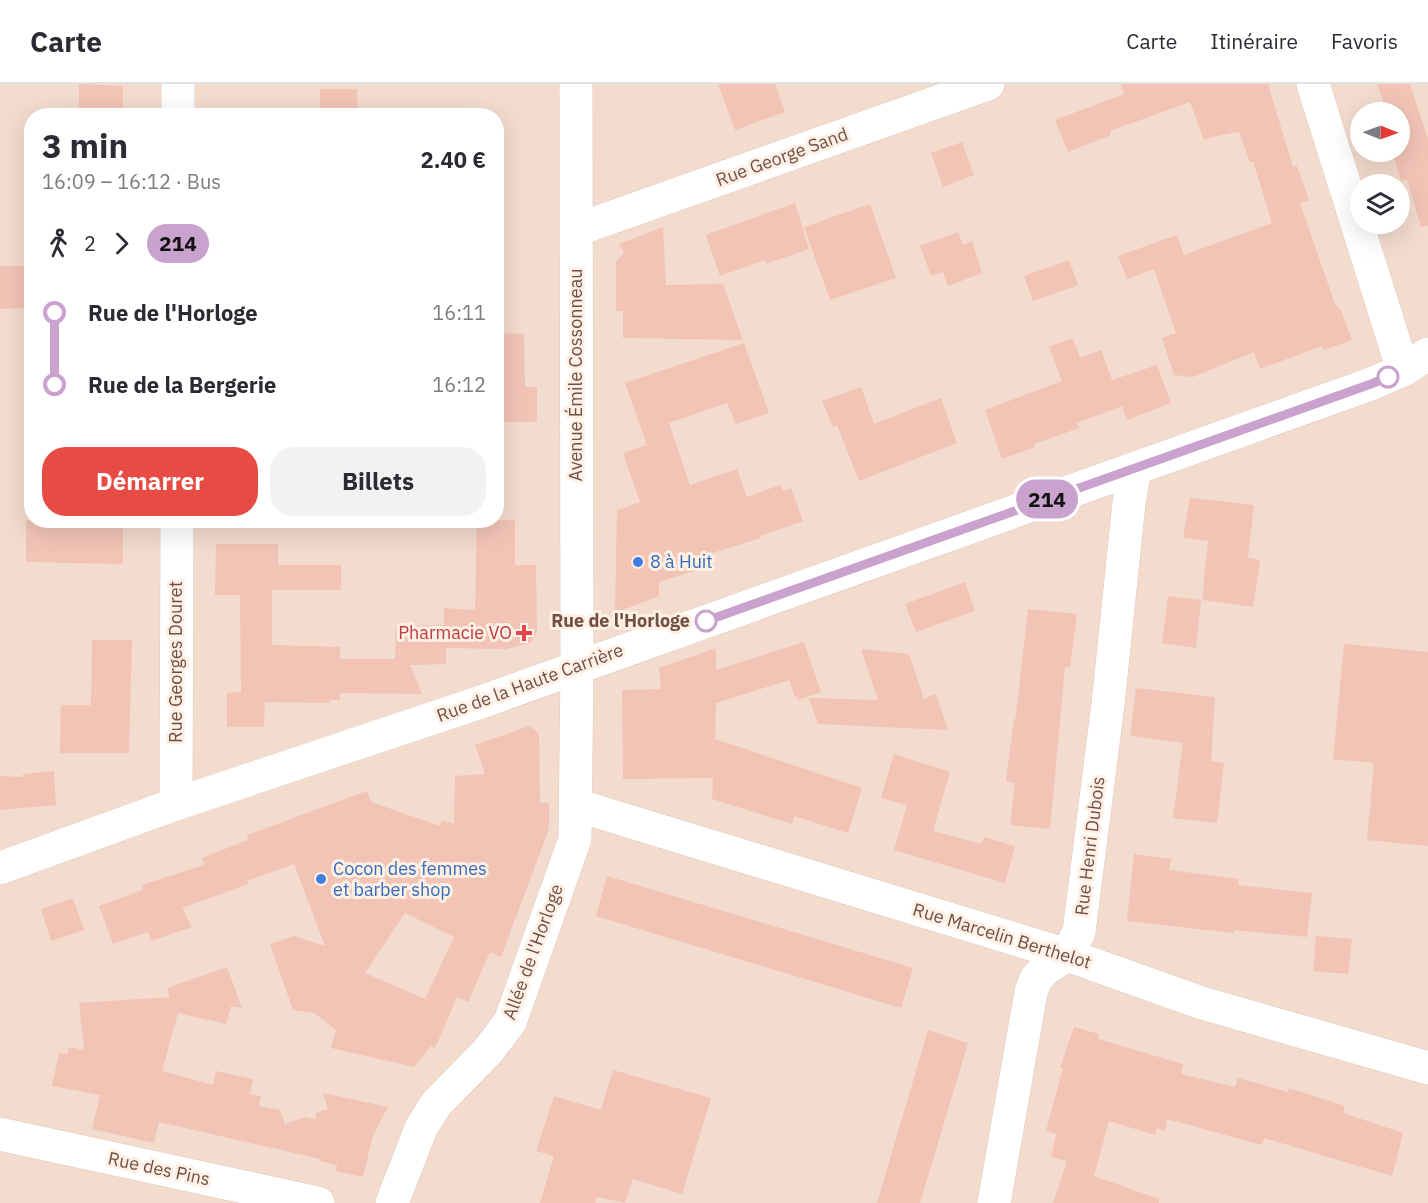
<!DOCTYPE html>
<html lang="fr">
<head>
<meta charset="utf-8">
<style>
  body { margin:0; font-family:"IBM Plex Sans",sans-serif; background:#f2f2f3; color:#2b2b33; height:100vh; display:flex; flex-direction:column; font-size:22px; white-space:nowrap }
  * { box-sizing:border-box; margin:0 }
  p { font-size:20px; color:#7c7c81 }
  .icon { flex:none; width:33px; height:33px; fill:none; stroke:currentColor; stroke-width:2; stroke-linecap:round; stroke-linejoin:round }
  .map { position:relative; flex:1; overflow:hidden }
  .sheet { position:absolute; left:24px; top:24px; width:480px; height:420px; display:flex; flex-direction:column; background:#fff; border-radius:24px; box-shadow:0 6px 24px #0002 }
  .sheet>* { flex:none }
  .badge { padding:0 12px; border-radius:20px; font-size:21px; line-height:39px }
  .needle { width:39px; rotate:91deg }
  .tools { position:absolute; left:1350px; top:18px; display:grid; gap:12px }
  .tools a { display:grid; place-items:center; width:60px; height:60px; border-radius:50%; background:#fff; box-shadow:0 6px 24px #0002; font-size:30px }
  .map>.badge { position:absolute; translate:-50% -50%; box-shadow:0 0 0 3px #fff }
  .legs { display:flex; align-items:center; gap:9px; height:66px; padding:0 18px; font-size:20px }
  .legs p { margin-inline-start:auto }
  .summary { display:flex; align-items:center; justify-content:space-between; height:102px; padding:0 18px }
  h1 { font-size:33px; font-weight:700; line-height:45px }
  .button { display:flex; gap:12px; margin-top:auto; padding:12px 18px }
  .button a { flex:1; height:69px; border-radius:24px; background:#e64c43; color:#fff; font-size:24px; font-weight:700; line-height:69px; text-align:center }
  .button a+a { background:#f2f2f3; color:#2b2b33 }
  ul { padding:0 18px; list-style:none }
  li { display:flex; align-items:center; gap:21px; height:72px; font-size:22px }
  li i { display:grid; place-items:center; width:9px; height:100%; margin:0 8px; background:currentColor }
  li i::after { content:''; width:15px; height:15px; margin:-8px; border:4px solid; border-radius:50%; background:#fff }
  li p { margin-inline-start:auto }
  li:first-child i { background:linear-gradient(#0000 50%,currentColor 0) }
  li:last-child i { background:linear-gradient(currentColor 50%,#0000 0) }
  header { display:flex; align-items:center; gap:36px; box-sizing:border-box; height:84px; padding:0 30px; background:#fff; border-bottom:2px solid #e1e1e2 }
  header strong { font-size:28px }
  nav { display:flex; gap:33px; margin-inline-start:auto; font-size:21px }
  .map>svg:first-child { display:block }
  .residential { fill:#f3dbcd; fill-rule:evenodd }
  .building { fill:#f1c4b6; fill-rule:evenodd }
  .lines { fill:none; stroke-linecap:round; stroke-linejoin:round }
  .minor-casing { stroke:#e1c8be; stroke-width:34 }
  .minor { stroke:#fff; stroke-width:33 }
  .line-1-casing { stroke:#fff; stroke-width:14 }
  .line-1 { stroke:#c9a3cd; stroke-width:9 }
  .stop-1-dot { fill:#fff; stroke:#c9a3cd; stroke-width:3 }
  .shop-dot { fill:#3f7fe0; stroke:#fff0e4; stroke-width:2 }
  .health-dot { fill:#e0444e; stroke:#fff0e4; stroke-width:2 }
  .labels { text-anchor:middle; stroke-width:6; stroke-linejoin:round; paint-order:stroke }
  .street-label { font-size:18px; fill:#714f47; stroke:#fff0e4 }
  .shop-label { font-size:18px; fill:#366cbe; stroke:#fff0e4; text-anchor:start }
  .stop-label { font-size:18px; font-weight:bold; fill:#714f47; stroke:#fff0e4; text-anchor:end }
  .health-label { font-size:18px; fill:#be3a42; stroke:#fff0e4; text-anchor:end }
</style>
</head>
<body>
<header>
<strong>Carte</strong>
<nav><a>Carte</a><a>Itinéraire</a><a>Favoris</a></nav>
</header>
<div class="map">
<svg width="1428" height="1119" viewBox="0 0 1428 1119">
  <rect width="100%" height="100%" fill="#fcebde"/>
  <path class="residential" d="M0,0H1428V1119H0ZM1360,28H1400V68H1360ZM32,32H496V436H32ZM1360,100H1400V140H1360Z"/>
  <path class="building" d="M79,0L123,2V32H79Z
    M718,0H775L785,28L735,46Z
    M1121,0H1268L1293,83L1297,82L1309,116L1300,119L1335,220L1339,225L1340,224L1352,256L1324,266L1322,262L1260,285L1254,268L1193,293L1174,291L1162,254L1176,249L1154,185L1127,195L1118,172L1177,151L1184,171L1272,139L1253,77L1250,78L1239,48L1216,52L1204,56L1190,18L1110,47L1111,51L1068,68L1055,36L1124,10Z
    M1377,0H1410L1428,55V142L1421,143L1407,95L1401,97L1392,68H1401L1400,28H1387Z
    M320,5H357L358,32H320Z
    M962,58L974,91L943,103L931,69Z
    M795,119L809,165L766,180L765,176L720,192L706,151Z
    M870,120L896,194L830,216L804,143Z
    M663,143L666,201L723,200L743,256L623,254V227H616V178L624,168L619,160Z
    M958,148L963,161L972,157L982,189L948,202L943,188L931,192L920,162Z
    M1069,176L1078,201L1033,217L1024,192Z
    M0,182H32V224L0,225Z
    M496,249L524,250L525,303H537V338H496Z
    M1073,254L1080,274L1101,266L1112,296L1157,281L1171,319L1127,336L1122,322L1077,339L1079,344L1034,360L1035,363L1002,375L985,326L1062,297L1049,263Z
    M744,259L769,329L736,340L727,319L669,339L690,401L737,385L747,413L780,401L783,407L791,404L803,437L760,452L761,454L709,470L713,481L659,498V512L615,529L617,426L640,418L623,369L647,361L625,299Z
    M861,303L874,340L941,314L957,359L859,397L837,341L833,343L822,317Z
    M1190,414L1254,421L1248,474L1260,476L1253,523L1202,516L1208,457L1183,454Z
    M26,436H123V480L26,478Z
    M477,436H515V481H536L537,549L530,559L506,565L446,564V580L410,581L422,610L340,609V616H330L329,619L265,618L264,643H227V609L241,608L240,511H215L216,460H278V481H341V506H272V561L340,563V575H395L396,542L444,541V524L475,526Z
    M965,498L975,527L916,548L905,520Z
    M1168,512L1201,516L1196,564L1162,559Z
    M1028,525L1077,530L1070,583H1065L1050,745L1010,741L1015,699L1006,697L1014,634L1015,638Z
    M92,556H132L129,669H60L61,621H91Z
    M804,558L821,608L798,616L797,612L795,613L789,596L716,619L715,655L862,704L848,749L794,732L792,740L712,715L713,694L623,695L622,606L661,605L659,584L716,564V586Z
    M1344,560L1428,568V762L1367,756L1374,679L1333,675Z
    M861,565L909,570L924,615L936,610L948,646L818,640L809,614L878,616Z
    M1136,604L1215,613L1211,677L1224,679L1217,739L1173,734L1183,659L1130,652Z
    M529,642L539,649L540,719H549V745L501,873L490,868L468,918L457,913L435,964L431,962L414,983L331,964L336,946L314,929L293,926L270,860L294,852L325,862L294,780L247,797L248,800L182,824L192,843L151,857L148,848L113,860L99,822L143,806L142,801L204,781L202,774L248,756L247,751L367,707L371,718L440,742L442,736L454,740L455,692L485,690L475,661ZM405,829L454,853L425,915L365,889Z
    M894,670L950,688L933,747L981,760L984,753L1015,762L1005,799L894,766L907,721L881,714Z
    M54,687L56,721L0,726V692L23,693V690Z
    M1134,770L1171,775L1169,786L1239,795L1238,801L1312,809L1307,853L1234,846L1233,849L1127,837Z
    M607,792L913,884L901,924L596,832Z
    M73,814L84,846L51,857L41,825Z
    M1316,852L1352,855L1348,890L1313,887Z
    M227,883L242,924L231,922L226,940L178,929L162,987L213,1001L216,987L253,995L250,1010L261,1012L259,1022L280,1026L285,1040L305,1033L315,1035L316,1029L328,1025L323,1009L388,1023L373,1051L363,1093L336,1087L337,1081L319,1077L320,1075L159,1038L154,1059L92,1045L100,1011L52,1002L59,969L67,970L69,963L84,966L79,919L170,913L167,904Z
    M1074,943L1099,950L1098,955L1183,980L1181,990L1235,1003L1238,994L1288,1008L1289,1004L1345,1022L1343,1029L1403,1049L1392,1092L1264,1054L1262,1061L1167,1035L1165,1047L1157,1044L1155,1051L1109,1037L1094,1092L1159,1115V1119H1053L1067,1077L1051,1073L1056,1050L1046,1047L1063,984H1060Z
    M928,946L968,959L920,1119H877Z
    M613,986L711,1014L682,1110L633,1095L625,1119L597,1113L595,1119H540L554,1072L536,1067L554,1012L601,1026Z"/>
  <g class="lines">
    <defs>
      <path id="minor" d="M1313,0L1403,286
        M178,32V0
        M576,146L988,0
        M176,720L177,436
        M576,721L1067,871L1202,919L1428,984
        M0,784L176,720L481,618L1371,300L1403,286L1428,270
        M0,1050L318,1119
        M392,1119L421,1044L436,1020L488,967L510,938L575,755L577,583L576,0
        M994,1119L1031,908L1036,895L1044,886L1067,871L1079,848L1108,620L1129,419L1135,384"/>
    </defs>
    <use href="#minor" class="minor-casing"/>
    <use href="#minor" class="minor"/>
  </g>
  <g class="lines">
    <defs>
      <path id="line-1" d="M706,537L1371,300L1388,293"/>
    </defs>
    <use href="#line-1" class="line-1-casing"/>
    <use href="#line-1" class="line-1"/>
  </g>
  <g class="stop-1-dot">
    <circle cx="1388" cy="293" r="10"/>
    <circle cx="706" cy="537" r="10"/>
  </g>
  <g class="shop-dot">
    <circle cx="638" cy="478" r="6"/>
    <circle cx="321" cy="795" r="6"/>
  </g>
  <path class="health-dot" d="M521 540h6v6h6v6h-6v6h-6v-6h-6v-6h6z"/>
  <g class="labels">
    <g class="street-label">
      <text transform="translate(782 73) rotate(-20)" y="6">Rue George Sand</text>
      <text transform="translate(576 291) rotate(-90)" y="6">Avenue Émile Cossonneau</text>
      <text transform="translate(176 578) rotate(-90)" y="6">Rue Georges Douret</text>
      <text transform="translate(530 599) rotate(-20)" y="6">Rue de la Haute Carrière</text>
      <text transform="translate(1090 762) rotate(-83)" y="6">Rue Henri Dubois</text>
      <text transform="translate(1002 852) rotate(17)" y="6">Rue Marcelin Berthelot</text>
      <text transform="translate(533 868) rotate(-70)" y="6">Allée de l'Horloge</text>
      <text transform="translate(159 1085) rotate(12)" y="6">Rue des Pins</text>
    </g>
    <g class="shop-label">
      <text x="650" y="484">8 à Huit</text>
      <text x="333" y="791">Cocon des femmes<tspan x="333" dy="21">et barber shop</tspan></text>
    </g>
    <g class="stop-label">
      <text x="690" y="543">Rue de l'Horloge</text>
    </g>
    <g class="health-label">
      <text x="512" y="555">Pharmacie VO</text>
    </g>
  </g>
</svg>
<div class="tools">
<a><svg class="needle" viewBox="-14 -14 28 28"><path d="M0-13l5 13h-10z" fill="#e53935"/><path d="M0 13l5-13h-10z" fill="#7c7c81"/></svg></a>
<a><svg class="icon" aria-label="layers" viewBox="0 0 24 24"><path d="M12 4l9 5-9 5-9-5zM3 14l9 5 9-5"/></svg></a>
</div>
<b class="badge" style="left:1047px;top:415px;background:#c9a3cd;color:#111">214</b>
<section class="sheet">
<div class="summary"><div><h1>3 min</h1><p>16:09 – 16:12 · Bus</p></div><b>2.40 €</b></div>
<div class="legs"><svg class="icon" aria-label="walk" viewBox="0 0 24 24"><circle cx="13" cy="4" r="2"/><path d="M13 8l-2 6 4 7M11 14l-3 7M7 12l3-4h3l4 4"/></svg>2<svg class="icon" aria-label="forward" viewBox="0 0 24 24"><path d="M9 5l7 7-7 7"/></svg><b class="badge" style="background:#c9a3cd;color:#111">214</b></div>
<ul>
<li><i style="color:#c9a3cd"></i><b>Rue de l'Horloge</b><p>16:11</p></li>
<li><i style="color:#c9a3cd"></i><b>Rue de la Bergerie</b><p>16:12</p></li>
</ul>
<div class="button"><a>Démarrer</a><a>Billets</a></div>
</section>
</div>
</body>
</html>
